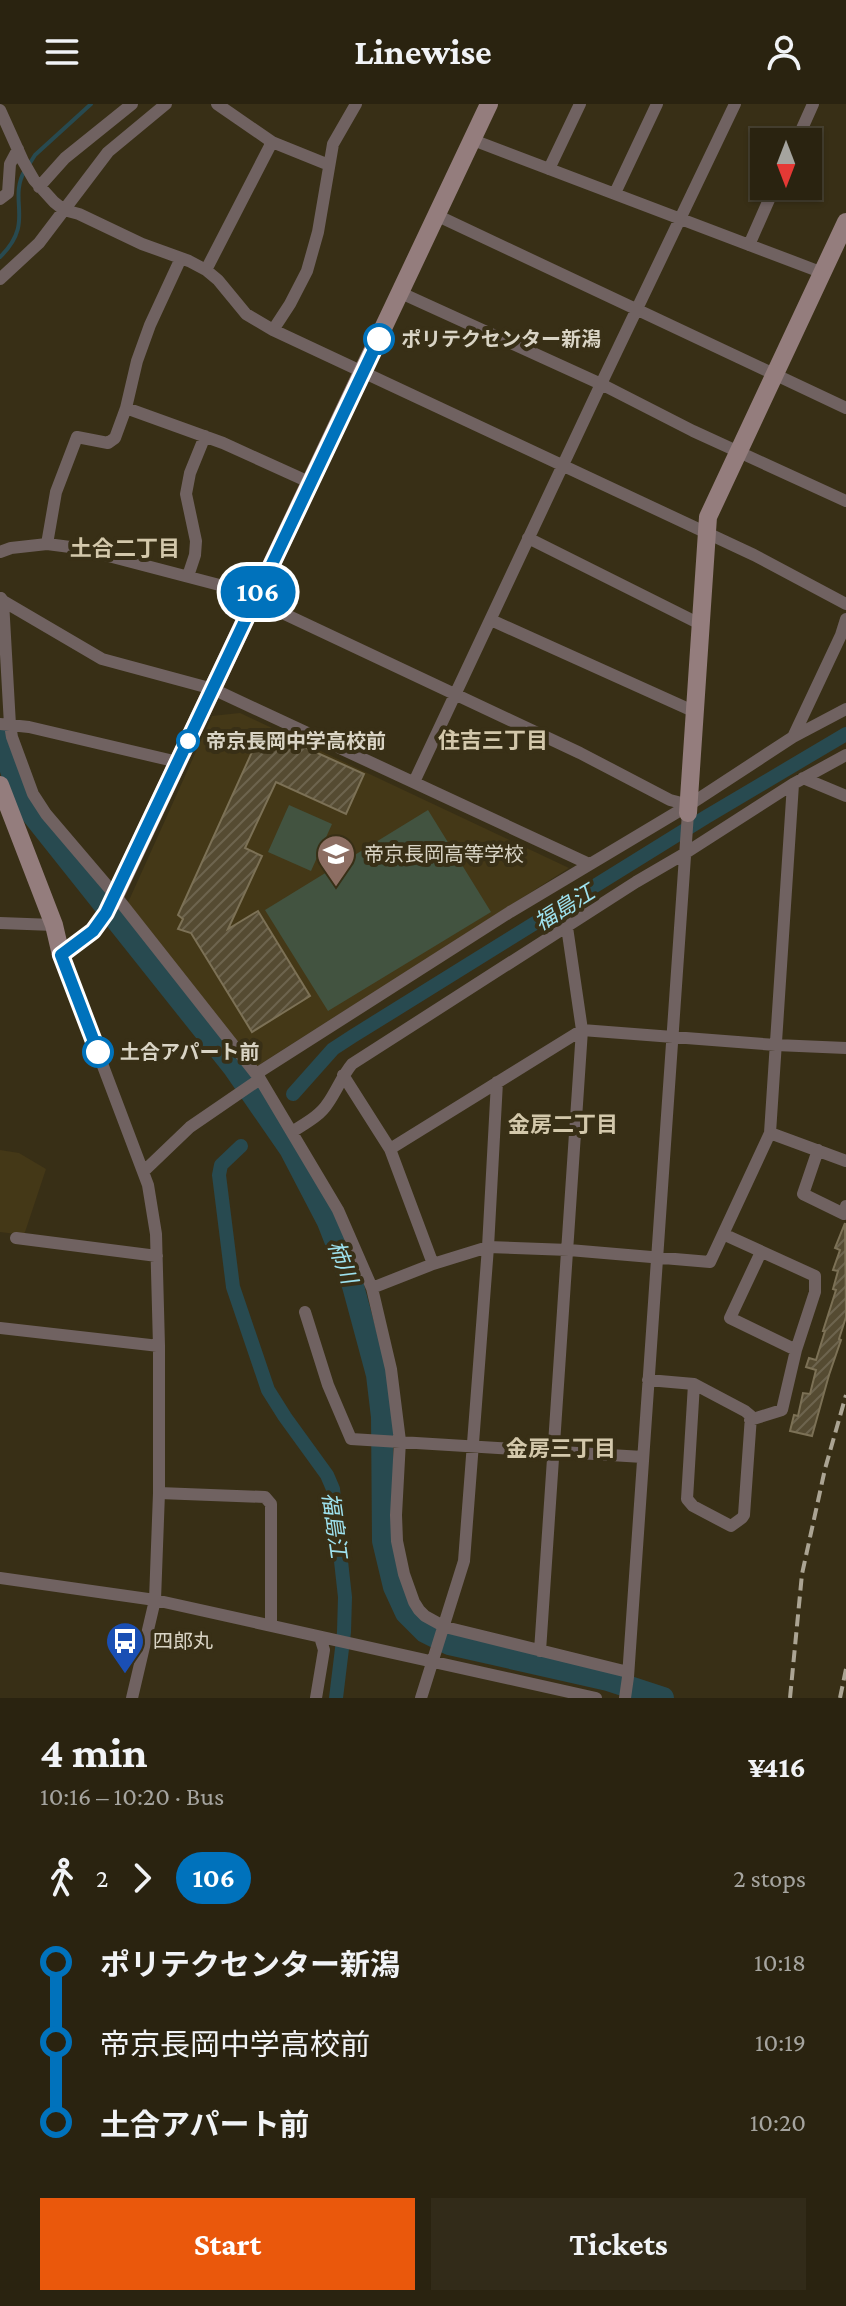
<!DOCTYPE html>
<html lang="en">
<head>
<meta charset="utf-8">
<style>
  body { margin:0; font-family:"Crimson Pro","Noto Sans JP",serif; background:#322b19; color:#f1f3f6; height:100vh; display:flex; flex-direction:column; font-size:30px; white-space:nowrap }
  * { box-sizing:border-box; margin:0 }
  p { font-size:26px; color:#a5a49f }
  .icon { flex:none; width:44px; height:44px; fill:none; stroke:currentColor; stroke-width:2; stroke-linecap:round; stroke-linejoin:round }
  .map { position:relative; height:1594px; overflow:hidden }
  .sheet { display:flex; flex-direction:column; background:#2a2310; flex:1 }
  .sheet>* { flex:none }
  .badge { padding:0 16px; border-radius:26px; font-size:28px; line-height:52px }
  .needle { width:52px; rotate:180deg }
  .tools { position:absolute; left:750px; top:24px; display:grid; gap:16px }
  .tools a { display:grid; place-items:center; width:72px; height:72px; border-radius:0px; background:#2a2310; box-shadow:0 2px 6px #0004,0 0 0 2px #464030; font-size:40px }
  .map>.badge { position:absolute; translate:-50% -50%; box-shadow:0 0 0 4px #fff }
  .legs { display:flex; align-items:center; gap:12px; height:88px; padding:0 40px; font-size:26px }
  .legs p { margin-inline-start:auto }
  .headline { display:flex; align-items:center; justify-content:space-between; height:136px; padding:0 40px }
  h1 { font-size:44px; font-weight:700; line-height:60px }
  .primary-button { display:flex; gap:16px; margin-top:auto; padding:16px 40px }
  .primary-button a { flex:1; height:92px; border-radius:0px; background:#ea580c; color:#fff; font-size:32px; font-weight:700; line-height:92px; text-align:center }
  .primary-button a+a { background:#322b19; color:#f1f3f6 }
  ul { padding:0 40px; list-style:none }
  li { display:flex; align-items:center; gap:28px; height:80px; font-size:30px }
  li i { display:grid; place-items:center; width:12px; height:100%; margin:0 10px; background:currentColor }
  li i::after { content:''; width:20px; height:20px; margin:-10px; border:6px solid; border-radius:50%; background:#2a2310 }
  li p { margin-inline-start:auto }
  li:first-child i { background:linear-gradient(#0000 50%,currentColor 0) }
  li:last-child i { background:linear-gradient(currentColor 50%,#0000 0) }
  header { display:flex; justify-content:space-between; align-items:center; height:104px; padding:0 40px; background:#2a2310; font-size:36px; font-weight:700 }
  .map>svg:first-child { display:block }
  .built { fill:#443817 }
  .garden { fill:#425340 }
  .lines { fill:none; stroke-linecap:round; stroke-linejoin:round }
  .stream { stroke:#284a50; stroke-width:4 }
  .canal { stroke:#284a50; stroke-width:14 }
  .river { stroke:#284a50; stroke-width:22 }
  .building { fill:url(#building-hatch); stroke:#7c7156; stroke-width:2 }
  .street { stroke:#706261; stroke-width:12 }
  .secondary { stroke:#947d7d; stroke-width:18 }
  .rail { stroke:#aba493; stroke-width:4; stroke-dasharray:12 6; stroke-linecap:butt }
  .line-1-casing { stroke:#fff; stroke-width:18 }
  .line-1 { stroke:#0072bc; stroke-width:12 }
  .stop-1-dot { fill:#fff; stroke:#0072bc; stroke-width:4 }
  .labels { text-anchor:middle; stroke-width:8; stroke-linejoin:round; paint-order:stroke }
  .stop-label { font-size:20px; font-weight:bold; fill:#d9d4c5; stroke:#382f16; text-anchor:start }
  .poi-label { font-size:20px; fill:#d9d4c5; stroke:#382f16; text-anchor:start }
  .neighbourhood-label { font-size:22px; font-weight:bold; fill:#d3c8ab; stroke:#382f16 }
  .water-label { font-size:22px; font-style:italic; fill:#9ee2ef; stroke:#382f16 }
</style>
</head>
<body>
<header><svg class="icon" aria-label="menu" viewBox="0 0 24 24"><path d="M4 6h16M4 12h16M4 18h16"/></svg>Linewise<svg class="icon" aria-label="person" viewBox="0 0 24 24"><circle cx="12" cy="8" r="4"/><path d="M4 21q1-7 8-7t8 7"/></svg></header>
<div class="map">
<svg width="846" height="1594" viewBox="0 0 846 1594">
  <defs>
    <pattern id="building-hatch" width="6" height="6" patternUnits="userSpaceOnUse" patternTransform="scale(2)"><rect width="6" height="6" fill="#554b32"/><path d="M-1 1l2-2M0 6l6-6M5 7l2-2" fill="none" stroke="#6d644e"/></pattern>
  </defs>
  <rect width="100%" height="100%" fill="#382f16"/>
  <path class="built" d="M240,609L569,764L251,966L126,803L212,612Z
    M0,1046L19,1049L46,1065L24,1131L0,1128Z"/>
  <path class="garden" d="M289,701L332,720L311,767L268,748Z
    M428,706L491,808L328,907L265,806Z"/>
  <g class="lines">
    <path class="stream" d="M30,59L35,51L91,0
      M0,153C36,118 7,97 25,66"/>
    <path class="canal" d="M293,990L333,945L353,932L706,713L846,630
      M241,1042L221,1061L219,1071L233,1183L268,1286L285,1313L327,1371L333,1385L345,1493L344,1528L336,1594"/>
    <path class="river" d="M0,631L14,676L31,709L234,964L290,1045L328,1118L353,1182L377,1271L382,1313L383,1437L394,1483L406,1509L425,1528L449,1540L608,1576L663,1594"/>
  </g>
  <path class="building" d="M282,633L364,670L346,710L276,678L245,744L262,752L228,825L258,807L310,892L252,928L191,829L178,825L183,815L178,811L257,637L276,646Z
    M845,1119L846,1213L839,1235L841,1236L829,1271L812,1332L790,1327L794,1311L798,1312L803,1289L810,1290L816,1266L806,1263L809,1254L816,1256L825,1227H823L836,1186L833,1185L838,1167L833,1166L840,1146L835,1144Z"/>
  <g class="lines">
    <path class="street" d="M217,0L272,38L329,61
      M0,6L23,57L34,76L54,98L64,106L79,110L142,140L189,157L206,166L218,176L246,210L273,226L754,451L846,500
      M473,36L823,169
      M796,38L813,0
      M549,65L580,0
      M39,83L65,54L132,0
      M615,89L657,0
      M0,95L8,89L10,60L18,45
      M436,111L846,304
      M749,141L775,82
      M206,166L272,38
      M0,175L39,139L108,48L166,0
      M401,189L601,280L693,327L846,397
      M273,226L290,200L307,167L318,128L333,40L356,0
      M126,304L223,339L309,378
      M528,434L700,520
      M47,440L56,388L77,333L108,339L115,334L126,304L137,257L150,221L181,154
      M0,448L11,444L47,440L78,444L227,483L580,649L670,696L689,701
      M188,472L195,451L196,437L186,390L190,369L205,332
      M1,494L3,497L102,555L213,585L589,760
      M3,497L10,621L12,633L33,690L46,710L115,791L260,975L338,1106L372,1184L391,1265L400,1337L396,1411L397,1437L404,1470L414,1498L419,1506L425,1512L445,1523L628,1568
      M491,516L693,607
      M0,620L29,623L178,658
      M793,633L841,531L846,515
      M803,674L846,692
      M414,678L601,280L735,0
      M111,800L93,827L61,851L148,1081L156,1130L159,1242V1389L155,1496L132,1594
      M0,819L54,821
      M256,970L510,808L689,701L793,633L846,605
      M343,971L390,1045L433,1160
      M292,1028C304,1020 320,1012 328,999C337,986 342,972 352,960L636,778L684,750L793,680L846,651
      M770,1029L846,1057
      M390,1045L582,926L776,941L846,944
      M818,1046L803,1090L844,1110L846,1102
      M143,1068L190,1023L260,975
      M723,1130L815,1172V1188L796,1246L782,1306L750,1316
      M16,1134L157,1152
      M761,1148L730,1214L796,1246
      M372,1184L433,1160L488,1143L569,1146L710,1158L770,1029L793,680
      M305,1208L328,1281L351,1335L643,1353
      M0,1224L159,1242
      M648,1276L694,1280L745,1307L751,1312L744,1411L742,1414L731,1422L693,1402L687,1395L694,1280
      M159,1389L265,1393L271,1400V1521
      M0,1474L155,1496L596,1594
      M540,1547L582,926L567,823
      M316,1594L324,1546L320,1533
      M421,1594L464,1457L488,1143L497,978
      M625,1594L628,1573L688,709"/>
    <path class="secondary" d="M0,681L54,821L61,851
      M688,709L708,413L846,118
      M111,800L489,0"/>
    <path class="rail" d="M790,1594L802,1470L825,1365L846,1291
      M840,1594L846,1565"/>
  </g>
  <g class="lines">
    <defs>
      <path id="line-1" d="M98,948L61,851L93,827L106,809L379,235"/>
    </defs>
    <use href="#line-1" class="line-1-casing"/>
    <use href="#line-1" class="line-1"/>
  </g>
  <defs>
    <symbol id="school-pin" viewBox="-11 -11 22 30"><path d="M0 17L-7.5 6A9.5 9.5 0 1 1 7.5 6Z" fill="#8d6e63" stroke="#382f16"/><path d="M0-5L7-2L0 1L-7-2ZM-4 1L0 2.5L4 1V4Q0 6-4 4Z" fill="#fff"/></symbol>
    <symbol id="bus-pin" viewBox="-11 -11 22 30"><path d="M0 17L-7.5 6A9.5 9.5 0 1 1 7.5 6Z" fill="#1a4fb4" stroke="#382f16"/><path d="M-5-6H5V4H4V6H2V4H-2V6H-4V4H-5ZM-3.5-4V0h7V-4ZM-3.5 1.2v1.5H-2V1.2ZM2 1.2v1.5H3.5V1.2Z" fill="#fff"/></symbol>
  </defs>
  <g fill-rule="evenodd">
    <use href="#school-pin" x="314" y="728" width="44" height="60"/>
    <use href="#bus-pin" x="103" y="1515" width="44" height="60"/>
  </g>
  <g class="stop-1-dot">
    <circle cx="379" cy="235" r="14"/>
    <circle cx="188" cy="637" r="10"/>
    <circle cx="98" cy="948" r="14"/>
  </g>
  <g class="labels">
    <g class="stop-label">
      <text x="401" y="242">ポリテクセンター新潟</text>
      <text x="206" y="644">帝京長岡中学高校前</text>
      <text x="120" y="955">土合アパート前</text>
    </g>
    <g class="poi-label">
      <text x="364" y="757">帝京長岡高等学校</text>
      <text x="153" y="1544">四郎丸</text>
    </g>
    <g class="neighbourhood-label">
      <text x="125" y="452">土合二丁目</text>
      <text x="493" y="644">住吉三丁目</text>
      <text x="563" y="1028">金房二丁目</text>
      <text x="561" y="1352">金房三丁目</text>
    </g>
    <g class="water-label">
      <text transform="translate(564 803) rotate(-32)" y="8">福島江</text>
      <text transform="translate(343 1158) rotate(69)" y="8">柿川</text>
      <text transform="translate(335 1421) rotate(82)" y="8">福島江</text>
    </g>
  </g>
</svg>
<div class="tools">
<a><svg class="needle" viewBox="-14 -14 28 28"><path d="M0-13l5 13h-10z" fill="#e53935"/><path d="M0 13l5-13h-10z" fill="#a5a49f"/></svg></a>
</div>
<b class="badge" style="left:258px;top:488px;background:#0072bc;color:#fff">106</b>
</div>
<section class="sheet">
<div class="headline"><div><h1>4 min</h1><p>10:16 – 10:20 · Bus</p></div><b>¥416</b></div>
<div class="legs"><svg class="icon" aria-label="walk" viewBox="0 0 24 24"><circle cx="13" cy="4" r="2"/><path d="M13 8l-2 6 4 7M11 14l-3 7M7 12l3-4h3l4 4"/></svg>2<svg class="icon" aria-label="forward" viewBox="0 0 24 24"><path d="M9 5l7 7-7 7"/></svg><b class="badge" style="background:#0072bc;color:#fff">106</b><p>2 stops</p></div>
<ul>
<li><i style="color:#0072bc"></i><b>ポリテクセンター新潟</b><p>10:18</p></li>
<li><i style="color:#0072bc"></i><span>帝京長岡中学高校前</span><p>10:19</p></li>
<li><i style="color:#0072bc"></i><b>土合アパート前</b><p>10:20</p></li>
</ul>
<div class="primary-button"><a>Start</a><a>Tickets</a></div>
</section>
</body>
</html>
